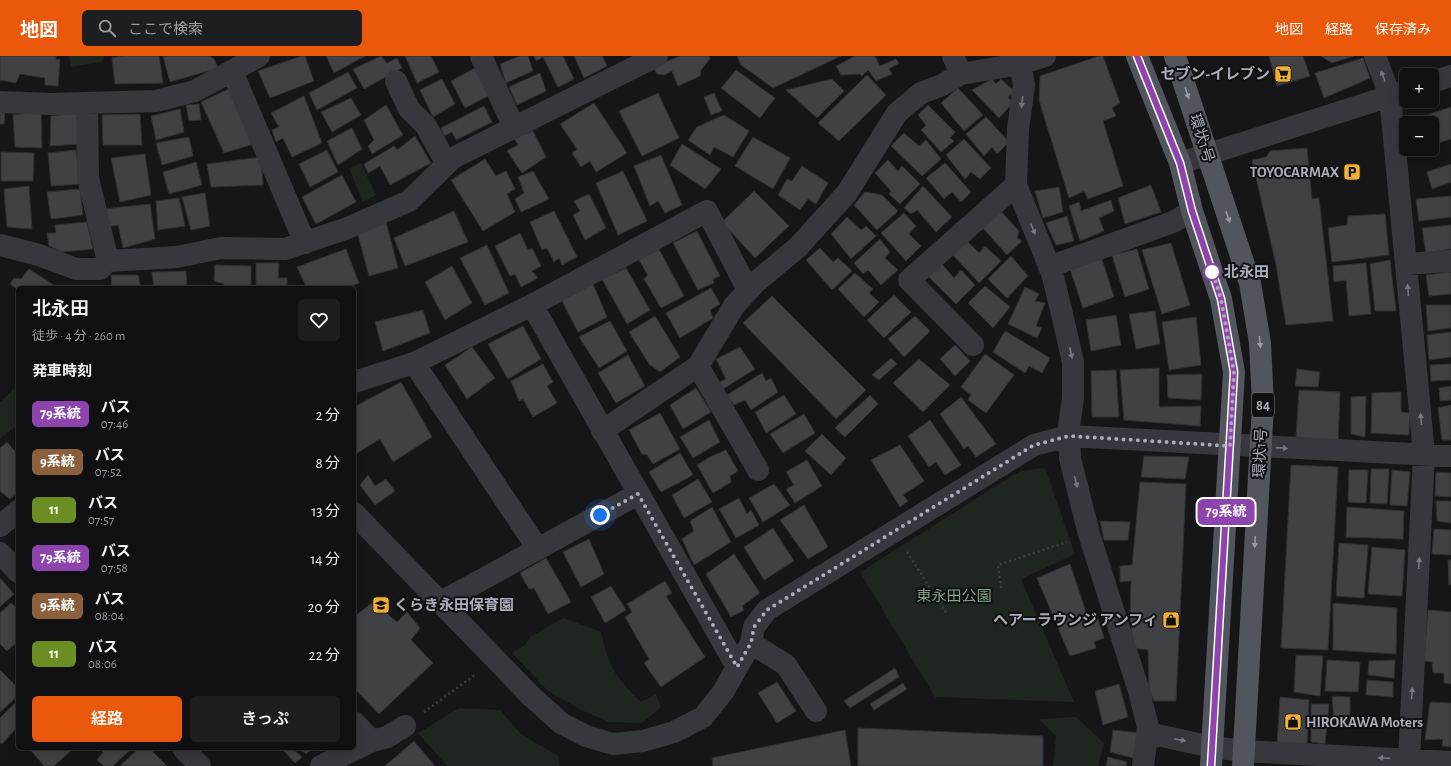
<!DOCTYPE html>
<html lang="ja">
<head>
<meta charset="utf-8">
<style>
  body { margin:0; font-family:"Alegreya Sans","Noto Sans JP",sans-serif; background:#1e1e20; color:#f1f3f6; height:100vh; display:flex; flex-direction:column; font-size:15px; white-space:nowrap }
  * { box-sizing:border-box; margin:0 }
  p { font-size:13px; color:#9c9d9f }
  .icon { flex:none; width:22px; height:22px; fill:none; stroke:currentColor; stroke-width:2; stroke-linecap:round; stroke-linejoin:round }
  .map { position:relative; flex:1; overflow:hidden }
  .drawer { position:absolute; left:16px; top:230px; width:340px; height:464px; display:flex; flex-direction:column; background:#101012; border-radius:6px; box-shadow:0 2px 10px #0003,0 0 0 1px #303032 }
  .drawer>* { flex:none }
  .badge { padding:0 8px; border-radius:6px; font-size:14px; line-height:26px }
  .fabs { position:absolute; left:1399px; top:12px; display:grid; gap:8px }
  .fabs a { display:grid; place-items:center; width:40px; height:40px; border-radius:6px; background:#101012; box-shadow:0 2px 10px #0003,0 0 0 1px #303032; font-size:20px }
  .you { position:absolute; width:20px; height:20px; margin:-10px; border:3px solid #fff; border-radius:50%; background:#1a73e8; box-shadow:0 0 0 6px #1a73e833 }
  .map>.badge { position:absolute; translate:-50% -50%; box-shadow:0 0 0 2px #fff }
  h2 { padding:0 16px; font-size:15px; line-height:36px }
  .round { display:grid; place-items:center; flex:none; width:42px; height:42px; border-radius:6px; background:#1e1e20 }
  .summary { display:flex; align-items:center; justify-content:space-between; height:68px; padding:0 16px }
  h1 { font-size:19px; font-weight:600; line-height:30px }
  .cta { display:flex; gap:8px; margin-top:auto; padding:8px 16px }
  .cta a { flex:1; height:46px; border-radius:6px; background:#ea580c; color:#fff; font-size:16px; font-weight:600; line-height:46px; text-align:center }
  .cta a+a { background:#1e1e20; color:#f1f3f6 }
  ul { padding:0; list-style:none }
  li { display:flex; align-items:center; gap:12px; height:48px; padding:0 16px }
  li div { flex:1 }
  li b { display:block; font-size:15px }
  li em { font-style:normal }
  li .badge { min-width:44px; font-weight:700; text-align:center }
  header { display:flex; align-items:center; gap:24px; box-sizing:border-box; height:56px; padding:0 20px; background:#ea580c; color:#fff }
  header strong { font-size:19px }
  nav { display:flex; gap:22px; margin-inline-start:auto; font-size:14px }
  .search { width:280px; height:36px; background:#1e1e20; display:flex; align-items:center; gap:10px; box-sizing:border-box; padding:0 14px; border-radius:6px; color:#9c9d9f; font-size:15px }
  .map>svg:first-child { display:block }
  .green { fill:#1e261f }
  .building { fill:#404145; stroke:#303034 }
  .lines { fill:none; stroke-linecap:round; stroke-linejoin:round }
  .path { stroke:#3d3f44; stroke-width:2.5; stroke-dasharray:2 3; stroke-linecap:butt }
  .minor { stroke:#37383d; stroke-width:22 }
  .major { stroke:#53555c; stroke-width:22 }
  .oneway { fill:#757881 }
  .oneway2 { fill:#979ba6 }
  .line-casing { stroke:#fff; stroke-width:9 }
  .line { stroke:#8e44ad; stroke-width:6 }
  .walk { stroke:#a8adb8; stroke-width:4; stroke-dasharray:0 7.2 }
  .stop-dot { fill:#fff; stroke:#8e44ad; stroke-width:2 }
  .labels { text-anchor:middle; stroke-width:4; stroke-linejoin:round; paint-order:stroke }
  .shield { fill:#111113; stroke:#7b7e86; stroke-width:1 }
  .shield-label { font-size:14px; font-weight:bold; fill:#a8adb8 }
  .poi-label { font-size:15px; font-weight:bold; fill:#a8adb8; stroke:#111113; text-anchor:end }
  .street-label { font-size:15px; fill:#a8adb8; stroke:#111113 }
  .stop-label { font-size:15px; font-weight:bold; fill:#a8adb8; stroke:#111113; text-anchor:start }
  .park-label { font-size:15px; fill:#7fa381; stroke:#111113 }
</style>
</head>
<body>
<header>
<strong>地図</strong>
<div class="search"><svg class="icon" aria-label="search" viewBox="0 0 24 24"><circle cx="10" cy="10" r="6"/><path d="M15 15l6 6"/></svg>ここで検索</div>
<nav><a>地図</a><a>経路</a><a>保存済み</a></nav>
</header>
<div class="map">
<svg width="1451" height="710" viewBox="0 0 1451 710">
  <rect width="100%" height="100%" fill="#161618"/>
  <path class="green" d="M69,0H104L102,6L71,11Z
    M361,107L376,139L363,146L349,112Z
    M18,329V368L0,383V346Z
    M1045,412L1075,498L1021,523L1074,646L935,641L860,516L1020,415Z
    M563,562L601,576C609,611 615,621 641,646L656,638L661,651L642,667L609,666L579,653L548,635L512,597L525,589L530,581Z
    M459,652L500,654L521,678L558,700L560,710H447L418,677Z
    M1076,661L1104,687L1098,710H1053L1056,680L1039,663Z"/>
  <path class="building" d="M0,0H56V4L60,3L58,30L45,29V22L20,18L16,27L0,24Z
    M124,0H159L163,27L115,28L112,2Z
    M163,0H210L214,3L218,12L170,26Z
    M302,0H305L314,25L270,42L258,15Z
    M326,0H365L334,17Z
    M381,0L387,7L397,2L402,12L364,33L353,13Z
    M405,0H431L439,16L417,27Z
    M520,0H528L533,15L506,27L500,8Z
    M534,0H563L574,23L558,31L543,1L536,5Z
    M574,0H602L607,10L584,22Z
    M680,0H709L710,3L701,14L700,20L678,30L672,15L664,19L657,18L653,11Z
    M737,0H841L773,32L741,9Z
    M855,0H875L880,10L896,3L899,7L889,13L892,18L876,25L868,14L862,20L860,18L841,19L836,10Z
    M1099,0H1103L1120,47L1112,52L1116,60L1103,65L1123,130L1088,143L1084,135L1069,142L1039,44L1040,20Z
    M1269,0H1303L1310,20L1277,30Z
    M1321,0H1354L1332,7Z
    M1363,2L1370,22L1324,42L1315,17Z
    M475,12L490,39L465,52L451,25Z
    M736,14L775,42L760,62L721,32Z
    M348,16L357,32L317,54L309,37Z
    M540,17L546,35L517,49L509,31Z
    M867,19L886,39L839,85L818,67Z
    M442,23L455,48L433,61L420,34Z
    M832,23L844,35L817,62L786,34Z
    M992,23L996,28L1001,23L1015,36L1008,41L1013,47L999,62L972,34Z
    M233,31L257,87L224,97L201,46Z
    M958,32L983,59L964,75L941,47Z
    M658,37L679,82L642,100L619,55Z
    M714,37L722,55L711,59L704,41Z
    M304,40L322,87L292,101L283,82L276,86L272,74L279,71L271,57Z
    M351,42L361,59L332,76L321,56Z
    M594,47L627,97L596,116L590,105L581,111L572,97L577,93L560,68Z
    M199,48L201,64L189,65L186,49Z
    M386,49L403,79L372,98L368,90L374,84L364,64Z
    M928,49L955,76L950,82L954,85L941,96L921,74L926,69L918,59Z
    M484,50L492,66L456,84L452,76L444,80L441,72Z
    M1451,51V83L1432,89V67H1409L1408,65Z
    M0,53L5,54L4,68H0Z
    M180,53L184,76L156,84L151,60Z
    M41,56L42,92L15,91L13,59Z
    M78,57L79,88L50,90L51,60Z
    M140,58L142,89H103L102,59Z
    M724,59L749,75L733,101L714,91L710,99L688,84L697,71Z
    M986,61L1009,86L997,98L992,91L984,100L966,78Z
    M352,72L362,93L338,109L327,85Z
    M533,75L546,101L522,117L507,95L518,89L514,82Z
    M904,77L919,90L926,84L941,103L922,120L891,90Z
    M415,80L431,107L390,129L380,110L368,117L364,108L394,90L397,94Z
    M189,81L193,100L162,109L156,87Z
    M753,81L790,102L773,133L735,110Z
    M964,83L991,112L980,123L971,116L965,123L946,99Z
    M682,88L721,113L705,133L670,109Z
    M1307,92L1312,143L1319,142L1333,265L1286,269L1276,209L1252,104L1266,101L1270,95Z
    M76,94L80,128L51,130L48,97Z
    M327,94L338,116L310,131L299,108Z
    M1,96L34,97L33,125H1Z
    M145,98L151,139L120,146L111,102Z
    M661,99L682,149L665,157L658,145L650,150L634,110Z
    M261,101L263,129L211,131L207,108Z
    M485,103L496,120L506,115L515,133L507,138L515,156L483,175L451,124Z
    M888,104L898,115L902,110L920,128L900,148L889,138L891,135L875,117Z
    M196,106L202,129L169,138L163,116Z
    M945,107L971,136L961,146L952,136L944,143L926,122Z
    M1451,108V126L1432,133L1427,116Z
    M802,110L828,127L816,148L808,143L800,154L778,139L787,123L792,125Z
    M533,115L549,143L521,156L515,143L524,137L518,121Z
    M623,115L647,165L618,179L596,127Z
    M342,119L356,146L316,168L302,141Z
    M1151,129L1161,156L1125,168L1118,142Z
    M29,130L32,173L7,171L4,133Z
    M923,130L952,161L936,176L917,154L911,158L904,152Z
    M1059,131L1063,156L1043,162L1035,135Z
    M80,133L83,159L51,163L47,136Z
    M754,135L789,170L755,202L722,166Z
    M865,136L882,139L898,155L877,174L854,149Z
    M205,137L210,170L191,174L182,141Z
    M589,138L606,172L585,184L573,159L580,155L574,145Z
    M1451,140V161L1419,165L1416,143Z
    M179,142L185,170L158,174L156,145Z
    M1111,144L1114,155L1099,162L1104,175L1080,185L1069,150L1079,146L1081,155Z
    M150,148L155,183L123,192L118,169L107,171L104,153Z
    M998,152L1019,175L1017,182L1022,185L1007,199L981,170Z
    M454,155L468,186L405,210L394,182Z
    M554,155L577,201L562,209L559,202L554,206L547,192L542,194L530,166Z
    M904,157L916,170L909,178L921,190L906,205L881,177Z
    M1385,158L1389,199L1332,206L1328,172L1347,169L1348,160Z
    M1067,160L1074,185L1056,189L1046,167Z
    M847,161L861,174L866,170L876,180L851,203L831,178Z
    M87,166L93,193L62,196L49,190L47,177H56L55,169Z
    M386,166L398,212L369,220L357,175Z
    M1451,169V193L1426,197L1422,172Z
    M697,175L720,220L713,223L714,227L698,234L673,187Z
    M520,177L528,194L532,192L541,210L532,215L538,222L521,231L515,218L510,220L495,190Z
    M880,183L890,196L885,202L898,214L881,229L868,214L863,218L854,207Z
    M966,184L979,197L985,190L1001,205L979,227L952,198Z
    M1171,187L1190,249L1162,258L1142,194Z
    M487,189L509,237L485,249L460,202Z
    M820,192L833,206L838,202L852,215L832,234L806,204Z
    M346,193L359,227L346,232H307L297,211Z
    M659,193L684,240L661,252L644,223L648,219L639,204Z
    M1137,193L1149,233L1125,241L1112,199Z
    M1011,200L1028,220L1007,242L988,223Z
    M1101,200L1114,241L1083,252L1069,210Z
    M1390,204L1396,255H1375L1370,208Z
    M256,207H279L278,222H287V232H256Z
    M941,207L954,222L961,214L975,229L956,248L927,219Z
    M1366,207L1371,258L1349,260L1346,224L1334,226L1333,210Z
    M215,209L251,210V232H224V228L214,225Z
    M452,210L472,247L445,264L425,226Z
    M626,212L650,254L627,268L602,223Z
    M29,213L58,232H18V234L10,228L14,222L21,223Z
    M186,215L187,232H154L152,216Z
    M1451,216V238L1429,240L1426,219Z
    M855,217L873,233L869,237L879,246L864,261L838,233Z
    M111,219H138L141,232H112Z
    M593,228L607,261L578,276L561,243Z
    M985,230L1010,251L993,272L968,247Z
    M1025,231L1039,238L1035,245L1045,247L1036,270L1042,272L1037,282L1008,268Z
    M711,232L720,248L710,254L713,262L680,282L666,257Z
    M894,239L911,256L884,282L867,264Z
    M772,240L866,334L836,363L743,267Z
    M1426,249H1451V272L1428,275Z
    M423,254L430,277L383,295L375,266Z
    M1155,255L1160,288L1136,293L1129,258Z
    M1116,259L1121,289L1091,295L1086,264Z
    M655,260L680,301L660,316L649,308L629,276Z
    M915,260L930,275L904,301L888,283Z
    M1196,261L1201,309L1169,314L1162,266Z
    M610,265L627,295L599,312L579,281Z
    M523,270L541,303L508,323L488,288Z
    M1005,275L1050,302L1042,317L1029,310L1025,317L993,296Z
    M1451,276V301L1429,304L1427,279Z
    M955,289L970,305L955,320L940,303Z
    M472,291L495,322L467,343L445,309Z
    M740,291L755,313L723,333L720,326L726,323L716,303Z
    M985,298L1014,319L986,357L968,344L971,339L961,331Z
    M628,299L645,330L616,347L598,317Z
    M891,302L897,308L879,324L872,319Z
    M919,303L950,329L923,356L893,327Z
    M543,308L553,326L547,330L557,347L533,361L523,343L519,345L511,325Z
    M1451,308V324L1431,325L1430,309Z
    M1159,312V351L1201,350L1200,370L1124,364L1120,314Z
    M1297,313L1320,316L1318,331L1295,330Z
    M1116,314L1119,361H1092L1091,315Z
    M762,317L766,325L771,322L778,336L751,354L745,344L734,349L727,339Z
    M1202,318L1201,344L1168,342L1167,319Z
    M401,326L432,381L393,406L380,383L354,399V351Z
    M1451,330V344L1440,345L1439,332Z
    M696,332L711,356L683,373L670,349Z
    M1299,334L1340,336L1338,386L1296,381Z
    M1401,336V356L1410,357L1409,379L1371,377L1372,337Z
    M784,339L796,358L766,377L755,356Z
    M870,339L878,348L845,381L835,372Z
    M1366,340L1365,381L1351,378V341Z
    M961,341L996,388L976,401L968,390L964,393L940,358Z
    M1451,349V384H1442L1438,352Z
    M660,357L680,393L653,408L647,399L642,398L629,374Z
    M804,358L815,377L783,397L770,378Z
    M709,364L720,386L693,402L680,381Z
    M930,364L961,409L945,419L936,406L929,411L908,380Z
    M822,378L846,402L831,419L805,395Z
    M7,386L18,399V436L10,443L0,435V392Z
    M900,389L924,425L903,439L908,445L900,451L871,404Z
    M726,394L738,415L730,420L731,426L713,437L697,409L710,401Z
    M680,397L693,419L661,436L649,416Z
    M1144,400L1189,401L1185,423L1141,421Z
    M807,404L822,430L795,447L786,433L794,429L786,416Z
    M1291,409L1338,411L1328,594L1281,592Z
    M1371,413H1389L1387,448L1370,447Z
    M1349,414H1368L1366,447L1348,446Z
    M1392,414L1410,416L1407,450L1390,449Z
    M1436,416L1451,417V441L1435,440Z
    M368,419L375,430L386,423L395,435L375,449L360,429Z
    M698,423L712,446L684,462L672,439Z
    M1140,426L1186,428L1176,645H1154L1149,633L1148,594L1134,592L1130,563L1131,525L1120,526V510L1132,509Z
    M774,428L790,449L763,466L749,442Z
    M739,442L747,458L751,454L759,469L736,482L719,453Z
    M1436,445H1451V467L1437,465Z
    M804,449L828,491L808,503L780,464Z
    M712,451L731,486L694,509L682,483L694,475L690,465Z
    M1347,451L1404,455L1403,483L1346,481Z
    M1100,465L1130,466L1128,484H1104Z
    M773,472L794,505L764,524L744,491Z
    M1434,473L1451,474V499L1432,498Z
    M589,483L604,518L581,531L563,496Z
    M1339,487L1368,489L1364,542L1336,540Z
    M1372,491L1405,494L1402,540L1368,538Z
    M734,498L760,537L742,550L744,554L731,561L706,518Z
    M546,502L571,546L548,558L534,532L529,533L520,517Z
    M1448,504H1451V529H1449Z
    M1070,508L1089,565L1098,563L1104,582L1094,586L1096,592L1070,600L1037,522Z
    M0,522L14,538L0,551Z
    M665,525L672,537L666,540L705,601L661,631L644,607L649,603L625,561L632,556L627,548Z
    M611,530L626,554L605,567L591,541Z
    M373,546L397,566L407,556L420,572L411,584L433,607L379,658L354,632V561Z
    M11,547L18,553V585L7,595L0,588V557Z
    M1333,547L1397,552L1396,598L1333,594Z
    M1428,554L1451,556V628L1444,627V617H1433L1432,606L1424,605Z
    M1296,599L1323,600L1320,640L1294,636Z
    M1327,604L1360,606L1358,636L1325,635Z
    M1395,604L1394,622L1368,619L1369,605Z
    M895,612L899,621L850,652L844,645Z
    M0,614L18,632V640L0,656Z
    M1367,624L1393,626V641L1366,639Z
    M777,626L796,655L777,667L758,637Z
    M903,627L907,633L874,654L870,648Z
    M1119,628L1128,661L1103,669L1095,635Z
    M1332,640L1350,641V669L1334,667Z
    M1280,641L1309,644L1307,690L1277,688Z
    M18,644V670L2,688L0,687V662Z
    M1430,646L1451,647V691L1442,690L1443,683L1425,684Z
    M1311,648H1329L1325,688L1311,686Z
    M858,672L1043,680V710H858Z
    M845,674L851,710H713L712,702Z
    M1113,674L1140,677L1133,702L1110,696Z
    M414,685L435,710H385Z
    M29,692H74L54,710H44Z
    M100,692H132L113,710H104L97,704L103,696Z
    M139,692H149L167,710H120Z
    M281,692H292L302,701L295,707Z
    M299,692H313L306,698Z
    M1108,701L1127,706L1126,710H1106Z"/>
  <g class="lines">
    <path class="path" d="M907,496L947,558
      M1001,532L998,509L1067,486
      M424,656L476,618"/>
    <path class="minor" d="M481,0L514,71
      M953,0L961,18
      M1015,0L1020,8L1024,29L1018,73L1016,129L1052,217L1062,258L1073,306V342L1069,370L1070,402L1089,478L1139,635L1148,671L1143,710
      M1375,0L1390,40L1424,398L1409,704
      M232,15L305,187
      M396,25L409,53L426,70L447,108
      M1432,26L1451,20
      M0,46L50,48L156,45L195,35L259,0
      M87,47L88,122L108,205
      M1180,107L1406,35
      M0,189L39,199L76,213H100L108,205L177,201L221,192L285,193L345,173L409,145L453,102L657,0
      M1406,208L1451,205
      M1049,211L1173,166L1192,155
      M532,249L737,611
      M973,289L909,224L1016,129
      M414,307L538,493
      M698,310L758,414
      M354,326L414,307L532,249L707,155L748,234
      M602,375L698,310L734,250L755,227L798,191L847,137L897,57L921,37L942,29L961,18L1020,8L1045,0
      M354,457L531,640L561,667L586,680L613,688L643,685L674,676L703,661L723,636L751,587L754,571L767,554L1034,389L1069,380L1451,400
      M0,470L18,455
      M0,497L18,516
      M441,546L638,438
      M751,587L786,609L816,655
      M354,666L372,685
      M1148,677L1212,691L1244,695L1451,706
      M183,692L200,710
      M321,710L372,685L387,681L405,670"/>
    <path class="major" d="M1137,0L1180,107L1192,155L1221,243L1234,316L1211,710
      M1175,0L1250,227L1260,287L1263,349L1243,710"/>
  </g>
  <defs><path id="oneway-solid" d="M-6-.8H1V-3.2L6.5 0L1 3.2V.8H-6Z"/></defs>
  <g class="oneway">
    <use href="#oneway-solid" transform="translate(1383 20) rotate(-110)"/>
    <use href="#oneway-solid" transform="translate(1022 46) rotate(97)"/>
    <use href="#oneway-solid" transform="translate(1033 173) rotate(67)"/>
    <use href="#oneway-solid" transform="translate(1408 234) rotate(-95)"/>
    <use href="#oneway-solid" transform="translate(1071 297) rotate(78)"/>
    <use href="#oneway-solid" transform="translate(1421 363) rotate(-95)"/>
    <use href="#oneway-solid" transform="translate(1282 392) rotate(4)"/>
    <use href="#oneway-solid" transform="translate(1076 426) rotate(76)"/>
    <use href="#oneway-solid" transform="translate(1419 507) rotate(-87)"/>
    <use href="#oneway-solid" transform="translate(1412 637) rotate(-87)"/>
    <use href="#oneway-solid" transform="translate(1180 684) rotate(12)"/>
    <use href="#oneway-solid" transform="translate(1384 702) rotate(-177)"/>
  </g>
  <g class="oneway2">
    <use href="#oneway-solid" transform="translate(1187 37) rotate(72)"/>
    <use href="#oneway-solid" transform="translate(1228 161) rotate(71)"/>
    <use href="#oneway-solid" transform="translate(1260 286) rotate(84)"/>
    <use href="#oneway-solid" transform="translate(1255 486) rotate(93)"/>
  </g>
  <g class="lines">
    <defs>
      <path id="line" d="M1137,0L1180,107L1192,155L1221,243L1234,316L1211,710"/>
    </defs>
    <use href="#line" class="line-casing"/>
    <use href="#line" class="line"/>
    <path class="walk" d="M600,459L638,438L737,611L751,587L754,571L767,554L1034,389L1069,380L1230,390L1234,316L1221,243L1212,214V216"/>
  </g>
  <defs>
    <symbol id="supermarket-square" viewBox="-11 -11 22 22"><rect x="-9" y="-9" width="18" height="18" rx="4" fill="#f2b134" stroke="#111113"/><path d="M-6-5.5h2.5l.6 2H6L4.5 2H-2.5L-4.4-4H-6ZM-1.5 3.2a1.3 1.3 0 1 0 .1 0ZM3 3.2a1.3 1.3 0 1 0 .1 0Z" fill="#111"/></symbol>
    <symbol id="parking-square" viewBox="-11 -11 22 22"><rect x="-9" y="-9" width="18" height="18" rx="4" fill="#f2b134" stroke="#111113"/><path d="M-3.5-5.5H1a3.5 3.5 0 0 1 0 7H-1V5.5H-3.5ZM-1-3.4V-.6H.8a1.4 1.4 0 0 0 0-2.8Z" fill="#111"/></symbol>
    <symbol id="school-square" viewBox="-11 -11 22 22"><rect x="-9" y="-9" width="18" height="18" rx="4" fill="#f2b134" stroke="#111113"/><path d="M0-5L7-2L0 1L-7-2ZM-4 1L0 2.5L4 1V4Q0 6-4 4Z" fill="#111"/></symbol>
    <symbol id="shop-square" viewBox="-11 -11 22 22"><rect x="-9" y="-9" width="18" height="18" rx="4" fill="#f2b134" stroke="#111113"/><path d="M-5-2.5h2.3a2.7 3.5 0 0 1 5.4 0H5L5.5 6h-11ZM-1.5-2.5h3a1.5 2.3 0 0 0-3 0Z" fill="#111"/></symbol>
  </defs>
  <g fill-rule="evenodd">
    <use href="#supermarket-square" x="1273" y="8" width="20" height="20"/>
    <use href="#parking-square" x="1342" y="106" width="20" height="20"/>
    <use href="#school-square" x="371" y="539" width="20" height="20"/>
    <use href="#shop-square" x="1161" y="554" width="20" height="20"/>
    <use href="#shop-square" x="1283" y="656" width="20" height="20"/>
  </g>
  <circle class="stop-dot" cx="1212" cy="216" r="8"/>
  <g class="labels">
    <rect class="shield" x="1252" y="337" width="22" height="24" rx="3"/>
    <g class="shield-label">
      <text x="1263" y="354">84</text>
    </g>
    <g class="poi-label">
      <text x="1270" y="23">セブン-イレブン</text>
      <text x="1339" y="121">TOYOCARMAX</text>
      <text x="394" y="554" text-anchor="start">くらき永田保育園</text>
      <text x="1158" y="569">ヘアーラウンジ アンフィ</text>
      <text x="1306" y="671" text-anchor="start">HIROKAWA Moters</text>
    </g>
    <g class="street-label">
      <text transform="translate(1202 82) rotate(72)" y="5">環状1号</text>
      <text transform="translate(1260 397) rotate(-87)" y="5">環状1号</text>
    </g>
    <g class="stop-label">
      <text x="1224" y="221">北永田</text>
    </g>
    <g class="park-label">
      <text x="954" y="545">東永田公園</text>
    </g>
  </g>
</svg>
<div class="fabs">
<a>+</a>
<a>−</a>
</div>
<div class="you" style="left:600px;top:459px"></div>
<b class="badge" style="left:1226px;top:456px;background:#8e44ad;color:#fff">79系統</b>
<section class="drawer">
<div class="summary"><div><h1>北永田</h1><p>徒歩 · 4 分 · 260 m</p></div><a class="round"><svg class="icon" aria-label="heart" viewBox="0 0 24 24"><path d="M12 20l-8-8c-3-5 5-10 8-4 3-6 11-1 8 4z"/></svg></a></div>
<h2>発車時刻</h2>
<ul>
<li><span class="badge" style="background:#8e44ad;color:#fff">79系統</span><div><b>バス</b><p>07:46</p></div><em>2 分</em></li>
<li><span class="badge" style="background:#8b5e3c;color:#fff">9系統</span><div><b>バス</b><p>07:52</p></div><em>8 分</em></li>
<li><span class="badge" style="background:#6b8e23;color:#fff">11</span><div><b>バス</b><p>07:57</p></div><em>13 分</em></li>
<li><span class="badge" style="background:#8e44ad;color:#fff">79系統</span><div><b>バス</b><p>07:58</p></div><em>14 分</em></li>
<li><span class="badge" style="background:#8b5e3c;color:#fff">9系統</span><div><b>バス</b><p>08:04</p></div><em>20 分</em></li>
<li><span class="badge" style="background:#6b8e23;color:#fff">11</span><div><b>バス</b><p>08:06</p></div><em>22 分</em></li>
</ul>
<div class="cta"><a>経路</a><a>きっぷ</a></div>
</section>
</div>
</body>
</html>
